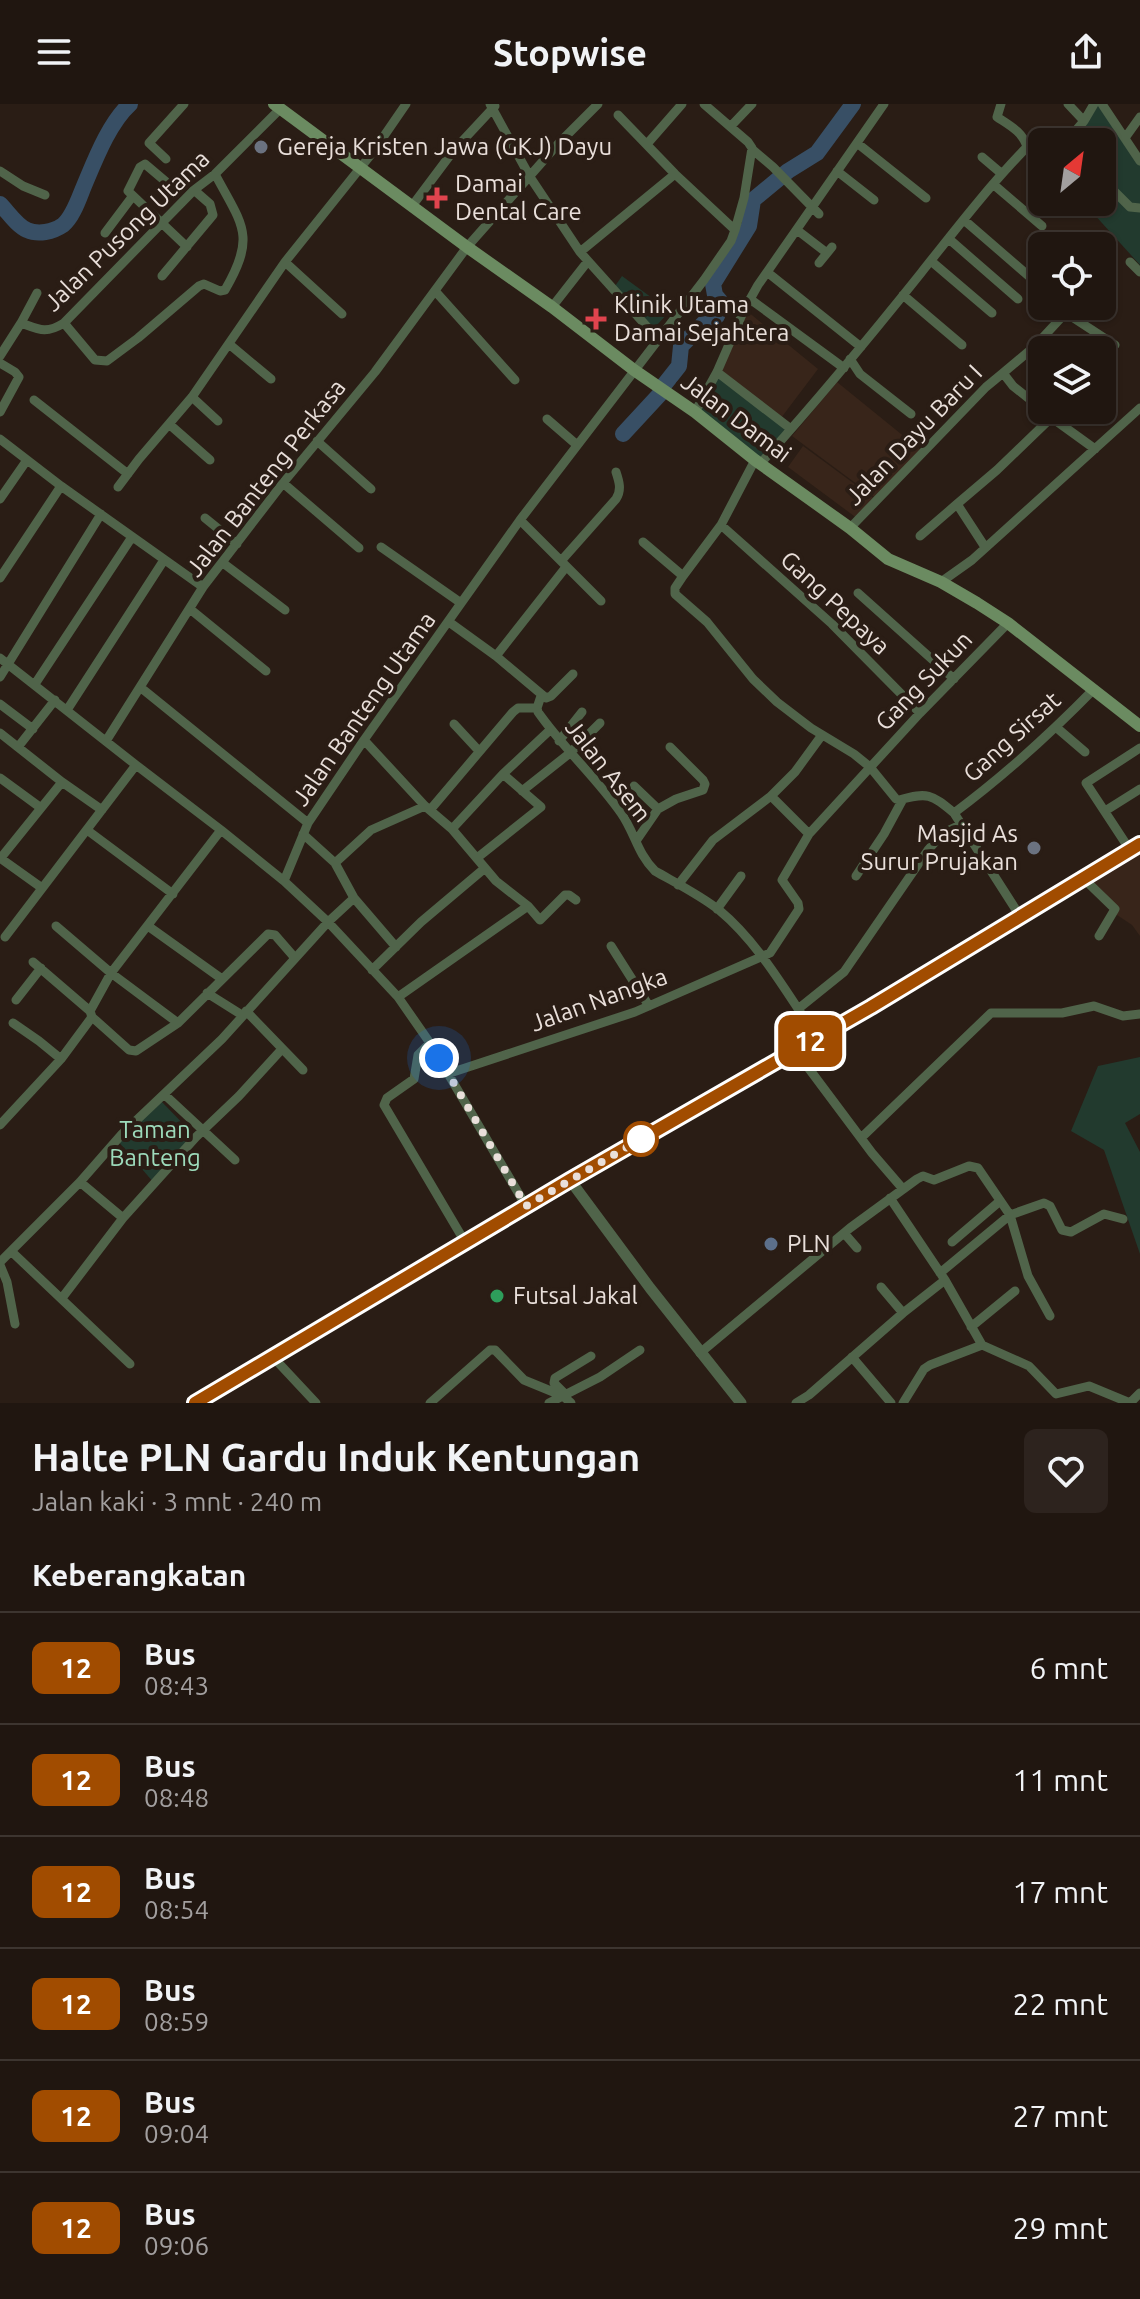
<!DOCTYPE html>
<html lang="id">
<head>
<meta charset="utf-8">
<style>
  body { margin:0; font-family:Ubuntu,sans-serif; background:#2d231e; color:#f1f3f6; height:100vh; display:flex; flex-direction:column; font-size:30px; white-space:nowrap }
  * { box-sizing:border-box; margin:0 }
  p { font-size:26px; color:#a29f9f }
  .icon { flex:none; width:44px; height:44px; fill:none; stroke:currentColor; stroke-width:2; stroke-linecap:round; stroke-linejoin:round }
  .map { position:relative; height:1299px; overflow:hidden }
  .details { display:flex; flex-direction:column; background:#201610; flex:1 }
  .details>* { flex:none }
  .badge { padding:0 16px; border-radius:12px; font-size:28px; line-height:52px }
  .needle { width:52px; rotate:29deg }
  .fabs { position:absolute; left:1028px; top:24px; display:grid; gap:16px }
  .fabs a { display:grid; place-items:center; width:88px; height:88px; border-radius:12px; background:#201610; box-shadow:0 2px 6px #0004,0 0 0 2px #3d3530; font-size:40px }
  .you { position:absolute; width:40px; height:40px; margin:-20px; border:6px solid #fff; border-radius:50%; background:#1a73e8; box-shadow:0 0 0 12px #1a73e833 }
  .map>.badge { position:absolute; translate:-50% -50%; box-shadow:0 0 0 4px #fff }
  h2 { padding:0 32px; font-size:30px; line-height:72px }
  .round { display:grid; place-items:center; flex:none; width:84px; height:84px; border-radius:12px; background:#2d231e }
  .summary { display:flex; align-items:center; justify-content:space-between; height:136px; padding:0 32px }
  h1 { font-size:38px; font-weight:700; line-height:60px }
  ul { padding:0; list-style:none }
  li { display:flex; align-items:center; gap:24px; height:112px; padding:0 32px; border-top:2px solid #3d3530 }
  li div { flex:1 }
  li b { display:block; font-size:30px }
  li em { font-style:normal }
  li .badge { min-width:88px; font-weight:700; text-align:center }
  header { display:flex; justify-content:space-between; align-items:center; height:104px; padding:0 32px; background:#201610; font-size:36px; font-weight:700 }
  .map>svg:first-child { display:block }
  .built { fill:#38251a }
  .green { fill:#223a2e }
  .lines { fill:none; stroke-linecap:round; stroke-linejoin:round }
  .river { stroke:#384f65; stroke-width:16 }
  .minor { stroke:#50644a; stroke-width:9 }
  .tertiary { stroke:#50644a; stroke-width:11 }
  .secondary { stroke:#6b8b61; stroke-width:12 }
  .primary { stroke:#7fa972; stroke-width:14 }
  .line-casing { stroke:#fff; stroke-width:18 }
  .line { stroke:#a14c00; stroke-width:12 }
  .walk { stroke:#e9dfda; stroke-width:8; stroke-dasharray:0 14.4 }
  .worship-dot { fill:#6b7280; stroke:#2a1d15; stroke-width:3 }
  .health-dot { fill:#e0444e; stroke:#2a1d15; stroke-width:3 }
  .stop-dot { fill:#fff; stroke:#a14c00; stroke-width:4 }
  .service-dot { fill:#5c6f8a; stroke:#2a1d15; stroke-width:3 }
  .leisure-dot { fill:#2e9e5b; stroke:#2a1d15; stroke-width:3 }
  .labels { text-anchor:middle; stroke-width:8; stroke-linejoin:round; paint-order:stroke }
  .poi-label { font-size:24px; fill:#e9dfda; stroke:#2a1d15; text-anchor:start }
  .street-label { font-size:24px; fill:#e9dfda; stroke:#2a1d15 }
  .park-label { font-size:24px; fill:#9ddbbb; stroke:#2a1d15 }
</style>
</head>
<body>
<header><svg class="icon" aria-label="menu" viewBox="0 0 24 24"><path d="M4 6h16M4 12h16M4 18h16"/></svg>Stopwise<svg class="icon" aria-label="share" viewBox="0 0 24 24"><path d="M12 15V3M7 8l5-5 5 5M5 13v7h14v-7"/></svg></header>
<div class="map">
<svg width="1140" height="1299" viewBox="0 0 1140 1299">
  <rect width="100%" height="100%" fill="#2a1d15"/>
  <path class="built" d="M747,207L818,265L781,314L721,266Z
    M837,278L922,347L877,395L792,332Z
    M803,342L875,395L858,415L788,363Z
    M1140,742V832L1132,821L1111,807L1085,776Z"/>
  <path class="green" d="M1095,0H1101L1140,53V161L1083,98H1102V38H1063Z
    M622,172L670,207L656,222H647L613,185Z
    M718,269L791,326L760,358L696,306Z
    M1140,953V1010L1125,1019L1140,1048V1150L1104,1046L1071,1027L1098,962Z
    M161,997L195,1032L154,1079L117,1036Z"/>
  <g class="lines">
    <path class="river" d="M0,100C8,108 17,122 27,126C38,131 53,128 63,121C73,113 79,94 84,82C95,56 109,19 130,0
      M664,281L679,262L681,242L704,219L717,212L721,198L715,191L713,180L749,122L753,96L788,67L817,49L853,0
      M623,330L660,290"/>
    <path class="minor" d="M490,0L530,73L580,148L658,235
      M1001,0L997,13C1009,21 1023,28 1027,43
      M1068,0L1084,17
      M1102,0L1140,57
      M618,11L675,70L735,126
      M731,22L752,0
      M1125,34L1140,13
      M1066,38L1084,17L1094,0
      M857,39L926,94
      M647,40L682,0
      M753,46L773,63L819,110
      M982,53L1002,70
      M166,55L149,39L184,0
      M0,67L23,82L45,91
      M837,67L874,96
      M1102,75L1130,103L1140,104
      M993,80L1042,122
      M171,82L145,60L140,63L128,87L187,143
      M412,102L454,46L495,2
      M964,116L1038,180
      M797,126L827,149
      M105,129L132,93
      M949,135L1018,195
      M580,148L675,70
      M931,157L992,209
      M285,158L342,210
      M1130,158L1140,168
      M819,159L832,143
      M767,168L861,243
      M162,172L213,111L210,100L194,86
      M436,188L515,276
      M903,191L962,241
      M750,195L844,264
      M552,203L588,157
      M1066,209L1115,241
      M21,219L37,189
      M64,219L95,256L107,257L138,234L199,182L204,180L220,187L225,186C257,131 242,121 215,70
      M229,240L271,275
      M0,252L21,219C40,226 46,230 64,219L194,86L215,70L280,5
      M850,255L860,270L911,310
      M0,259L15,268L19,273L0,308
      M717,268L791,325
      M1003,269L1034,243L1072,202
      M192,293L218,317
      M34,296L128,370
      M695,308L717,268L744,206L758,181L884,0
      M1048,311L1095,345
      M547,315L577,341
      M169,320L210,356
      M0,335L61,382L203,483
      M317,337L371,385
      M755,356L721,421L683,472L675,484V490L707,518L753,575L777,598L811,624L854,650L870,663L896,695L899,696C928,688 931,690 954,709L1020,812
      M760,360C816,298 869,234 921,169C955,126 989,82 1027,43L1042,50
      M283,379L359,444
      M118,383L139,355L192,293L285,158L373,48L406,0
      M0,395L27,356
      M205,414L237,440
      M520,416L601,497
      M721,421L832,520L920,609
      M850,424L986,283L1003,269L1013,282L1042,305
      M920,432L957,400
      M643,438L683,472
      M381,443L461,499
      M985,443L957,400L997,366L1052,313
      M561,457L616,395C622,386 619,377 616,368
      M223,459L285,506
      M0,474L61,382
      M941,478L972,456L1140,304
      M858,489L954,575
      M190,505L266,567
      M449,518L496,552L546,594L551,592L573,570
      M496,552L566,463
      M0,554L136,661L221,726L284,777
      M0,573L101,410
      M35,580L132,433
      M140,583L308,719
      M541,592L537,604L538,608C563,644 596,673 621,709C635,729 637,749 655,767C676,779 700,791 719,806C760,840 787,890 817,933
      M0,600L33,625
      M67,606L164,456
      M454,620L479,647
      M1057,624L1085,648
      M0,629L62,678L102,706
      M364,636L425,702L452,725L496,777L528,802L540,816L565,791H569L576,796
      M106,637L203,483L283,379L375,268L467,143L558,40L598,0
      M559,637L582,608
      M18,643L55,596
      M0,674L41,704
      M634,682L658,705
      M522,687L570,649L600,619
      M771,692L809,730
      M430,706L513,608L518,604H537
      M1105,707L1140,685
      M954,709C1005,671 1049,631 1094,585
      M452,725L503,670L550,626
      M87,726L173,790
      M303,730L335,759L371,726L425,702
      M636,737L658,705L676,695L703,686L705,680L703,676L670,643
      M1130,746L1086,679L1140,644
      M0,754L42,784
      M477,754L541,703L503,670
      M0,755L62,678
      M335,759L354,794L328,818L398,893L430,939L526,1102
      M856,772L884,730L903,695
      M1083,774L1115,805L1099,832
      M678,781L713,736L771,692L795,668L822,631
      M354,794L396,843
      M717,805L741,772
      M56,822L111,869L178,919
      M148,822L222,875
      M5,833L136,661
      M611,842L649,902
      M33,858L90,907
      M372,866L421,818L485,764
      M207,889L242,911
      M398,893L528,802
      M16,896L41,864
      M798,905L844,868L928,746L943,729L962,720
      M246,907L303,966
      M92,913L129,946L136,947L178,919L268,830L275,831L295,854
      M13,919L39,937L61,955
      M430,939L418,951L414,975L387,994L384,1001L465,1138
      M795,946L872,1049L903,1085
      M447,970L635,908L770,849L799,805L798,799L782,776L809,730L920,609L1008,519
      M165,991L235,1056
      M0,1021L61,955L92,913L90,907L111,869L221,726
      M861,1034L991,909H1062L1094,902L1123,912L1140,910
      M80,1078L123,1114
      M844,1129L857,1144
      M952,1138L1000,1097
      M12,1148L130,1260
      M0,1158L80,1078L122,1030L222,935L328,818L284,777L308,719L364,636L520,416L704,176L731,137L735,126L744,94L752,44L748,38L704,0
      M0,1161L7,1178L15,1220
      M940,1169L1010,1111L1044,1099L1050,1102L1062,1126L1071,1128L1104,1110L1123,1115
      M945,1176L982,1241
      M881,1183L903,1209
      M62,1194L123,1114L196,1033L239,992L282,945
      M971,1223L1015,1187
      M700,1249L850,1124L917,1075L923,1072L934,1076L969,1062L978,1064L1010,1111L1028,1172L1050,1212
      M273,1253L316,1299
      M852,1253L891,1299
      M564,1289L554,1279L555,1274L591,1252
      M430,1299L490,1246H495L524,1276L563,1292L571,1299
      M549,1299L600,1273L640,1246
      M796,1299L809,1291L903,1209L945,1176L890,1094
      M903,1299L924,1265L930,1261L982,1241L1029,1262L1056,1290L1089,1282L1130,1299
      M1130,1299L1140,1289"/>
    <path class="tertiary" d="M570,1076L650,1184L741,1299"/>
    <path class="secondary" d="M274,0L467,143L552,203L634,266L695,308L755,356L850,424L888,455L941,478L977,499L1008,519L1140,622"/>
    <path class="primary" d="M195,1299L570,1076L871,903L1140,740"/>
  </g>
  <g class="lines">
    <defs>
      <path id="line" d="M195,1299L570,1076L871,903L1140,740"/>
    </defs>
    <use href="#line" class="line-casing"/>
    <use href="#line" class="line"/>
    <path class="walk" d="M439,954L526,1102L641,1035"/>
  </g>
  <g class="worship-dot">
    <circle cx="261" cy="43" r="8"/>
    <circle cx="1034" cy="744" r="8"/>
  </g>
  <g class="health-dot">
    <path d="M433 82h8v8h8v8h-8v8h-8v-8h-8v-8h8z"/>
    <path d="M592 203h8v8h8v8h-8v8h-8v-8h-8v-8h8z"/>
  </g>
  <circle class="stop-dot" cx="641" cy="1035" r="16"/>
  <circle class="service-dot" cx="771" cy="1140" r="8"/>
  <circle class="leisure-dot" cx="497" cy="1192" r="8"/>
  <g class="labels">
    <g class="poi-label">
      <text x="277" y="51">Gereja Kristen Jawa (GKJ) Dayu</text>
      <text x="455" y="88">Damai<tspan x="455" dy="28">Dental Care</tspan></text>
      <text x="614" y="209">Klinik Utama<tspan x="614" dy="28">Damai Sejahtera</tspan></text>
      <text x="1018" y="738" text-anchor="end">Masjid As<tspan x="1018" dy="28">Surur Prujakan</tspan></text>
      <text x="787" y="1148">PLN</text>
      <text x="513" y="1200">Futsal Jakal</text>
    </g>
    <g class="street-label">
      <text transform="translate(127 127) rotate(-44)" y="8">Jalan Pusong Utama</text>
      <text transform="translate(736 314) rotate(37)" y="8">Jalan Damai</text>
      <text transform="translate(914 331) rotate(-46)" y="8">Jalan Dayu Baru I</text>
      <text transform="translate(266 374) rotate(-52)" y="8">Jalan Banteng Perkasa</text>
      <text transform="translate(835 499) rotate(43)" y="8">Gang Pepaya</text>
      <text transform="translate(924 577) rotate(-46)" y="8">Gang Sukun</text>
      <text transform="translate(364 605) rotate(-55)" y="8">Jalan Banteng Utama</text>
      <text transform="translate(1012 633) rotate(-42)" y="8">Gang Sirsat</text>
      <text transform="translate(608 667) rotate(52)" y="8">Jalan Asem</text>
      <text transform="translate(599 896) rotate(-20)" y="8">Jalan Nangka</text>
    </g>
    <g class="park-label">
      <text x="155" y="1034">Taman<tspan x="155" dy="28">Banteng</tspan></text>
    </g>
  </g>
</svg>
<div class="fabs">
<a><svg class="needle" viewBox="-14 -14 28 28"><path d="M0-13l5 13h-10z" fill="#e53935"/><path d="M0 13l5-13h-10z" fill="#a29f9f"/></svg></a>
<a><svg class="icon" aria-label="locate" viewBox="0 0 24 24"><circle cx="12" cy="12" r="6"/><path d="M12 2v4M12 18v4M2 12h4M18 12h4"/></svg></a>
<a><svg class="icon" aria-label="layers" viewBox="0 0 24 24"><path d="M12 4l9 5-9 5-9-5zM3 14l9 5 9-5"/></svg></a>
</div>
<div class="you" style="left:439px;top:954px"></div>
<b class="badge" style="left:810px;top:937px;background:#a14c00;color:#fff">12</b>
</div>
<section class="details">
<div class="summary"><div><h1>Halte PLN Gardu Induk Kentungan</h1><p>Jalan kaki · 3 mnt · 240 m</p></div><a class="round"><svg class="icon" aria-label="heart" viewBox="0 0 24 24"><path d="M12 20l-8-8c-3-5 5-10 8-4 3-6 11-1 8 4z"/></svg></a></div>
<h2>Keberangkatan</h2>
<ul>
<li><span class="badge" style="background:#a14c00;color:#fff">12</span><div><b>Bus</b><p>08:43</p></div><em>6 mnt</em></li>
<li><span class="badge" style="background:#a14c00;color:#fff">12</span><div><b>Bus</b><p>08:48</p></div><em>11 mnt</em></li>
<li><span class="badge" style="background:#a14c00;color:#fff">12</span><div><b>Bus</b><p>08:54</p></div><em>17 mnt</em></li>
<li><span class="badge" style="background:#a14c00;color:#fff">12</span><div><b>Bus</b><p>08:59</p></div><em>22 mnt</em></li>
<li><span class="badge" style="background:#a14c00;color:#fff">12</span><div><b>Bus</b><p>09:04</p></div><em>27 mnt</em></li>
<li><span class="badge" style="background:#a14c00;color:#fff">12</span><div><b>Bus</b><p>09:06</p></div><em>29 mnt</em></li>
</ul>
</section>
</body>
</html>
